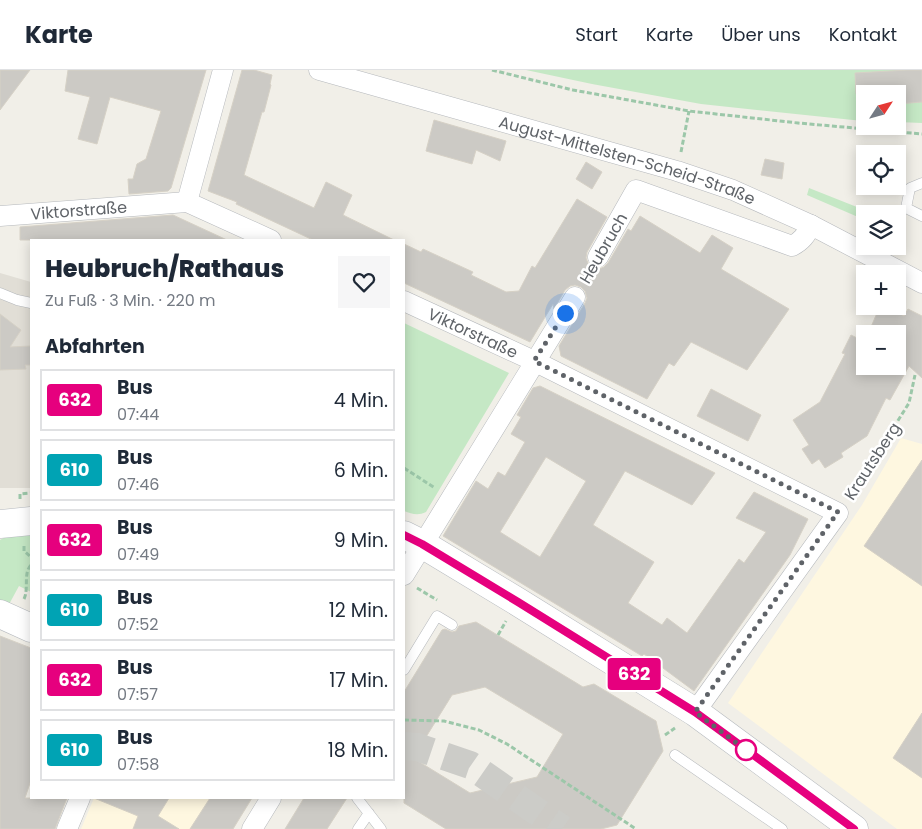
<!DOCTYPE html>
<html lang="de">
<head>
<meta charset="utf-8">
<style>
  body { margin:0; font-family:Poppins,sans-serif; background:#f6f6f7; color:#1f2937; height:100vh; display:flex; flex-direction:column; font-size:19px; white-space:nowrap }
  * { box-sizing:border-box; margin:0 }
  p { font-size:16px; color:#747a83 }
  .icon { flex:none; width:28px; height:28px; fill:none; stroke:currentColor; stroke-width:2; stroke-linecap:round; stroke-linejoin:round }
  .map { position:relative; flex:1; overflow:hidden }
  .drawer { position:absolute; left:30px; top:169px; width:375px; height:560px; display:flex; flex-direction:column; background:#fff; border-radius:0px; box-shadow:0 2px 12px #0003 }
  .drawer>* { flex:none }
  .badge { padding:0 10px; border-radius:4px; font-size:18px; line-height:32px }
  .needle { width:32px; rotate:54deg }
  .tools { position:absolute; left:856px; top:15px; display:grid; gap:10px }
  .tools a { display:grid; place-items:center; width:50px; height:50px; border-radius:0px; background:#fff; box-shadow:0 2px 12px #0003; font-size:25px }
  .you { position:absolute; width:25px; height:25px; margin:-12px; border:4px solid #fff; border-radius:50%; background:#1a73e8; box-shadow:0 0 0 8px #1a73e833 }
  .map>.badge { position:absolute; translate:-50% -50%; box-shadow:0 0 0 2px #fff }
  h2 { padding:0 15px; font-size:19px; line-height:45px }
  .round { display:grid; place-items:center; flex:none; width:52px; height:52px; border-radius:0px; background:#f6f6f7 }
  .headline { display:flex; align-items:center; justify-content:space-between; height:85px; padding:0 15px }
  h1 { font-size:24px; font-weight:800; line-height:38px }
  ul { padding:0; list-style:none }
  li { display:flex; align-items:center; gap:15px; height:62px; margin:0 10px 8px; padding:0 5px; border:2px solid #e0e1e3; border-radius:0px }
  li div { flex:1 }
  li b { display:block; font-size:19px }
  li em { font-style:normal }
  li .badge { min-width:55px; font-weight:700; text-align:center }
  header { display:flex; align-items:center; gap:30px; box-sizing:border-box; height:70px; padding:0 25px; background:#fff; border-bottom:1px solid #e0e1e3 }
  header strong { font-size:24px }
  nav { display:flex; gap:28px; margin-inline-start:auto; font-size:18px }
  .map>svg:first-child { display:block }
  .commercial { fill:#fef7e0 }
  .education { fill:#e1ded6 }
  .green { fill:#c5e8c5 }
  .building { fill:#cccac5; stroke:#d6d1c6; fill-rule:evenodd }
  .lines { fill:none; stroke-linecap:round; stroke-linejoin:round }
  .secondary-tunnel { stroke:#ccccc8; stroke-width:28; stroke-dasharray:28 14; stroke-linecap:butt }
  .service-casing { stroke:#b5b8bc; stroke-width:11 }
  .minor-casing { stroke:#b5b8bc; stroke-width:21 }
  .secondary-casing { stroke:#b6babf; stroke-width:29 }
  .path { stroke:#9cc7a9; stroke-width:3; stroke-dasharray:5 2.5; stroke-linecap:butt }
  .service { stroke:#fff; stroke-width:10 }
  .minor { stroke:#fff; stroke-width:20 }
  .secondary { stroke:#fff; stroke-width:28 }
  .line-casing { stroke:#fff; stroke-width:11 }
  .line { stroke:#e6007e; stroke-width:8 }
  .walk { stroke:#5f6368; stroke-width:5; stroke-dasharray:0 9 }
  .stop-dot { fill:#fff; stroke:#e6007e; stroke-width:2.5 }
  .labels { text-anchor:middle; stroke-width:5; stroke-linejoin:round; paint-order:stroke }
  .street-label { font-size:16px; fill:#5f6368; stroke:#fff }
</style>
</head>
<body>
<header>
<strong>Karte</strong>
<nav><a>Start</a><a>Karte</a><a>Über uns</a><a>Kontakt</a></nav>
</header>
<div class="map">
<svg width="922" height="759" viewBox="0 0 922 759">
  <rect width="100%" height="100%" fill="#f1efe8"/>
  <path class="commercial" d="M901,368L922,374V759H897L728,633L862,435Z
    M94,728H252L232,759H81Z"/>
  <path class="education" d="M0,203L31,212V418H0Z"/>
  <path class="green" d="M526,0H922V53L898,52V24H865V51L853,50L701,34L592,14Z
    M809,118L872,143L873,144H865V150L807,125Z
    M404,253L509,303L426,442C418,446 412,444 404,441Z
    M31,464V522L19,516L7,538L0,531V470L7,466Z"/>
  <path class="building" d="M0,0H30L0,40Z
    M68,0H206L171,118L168,121L129,124L128,109H133L137,94L146,89L161,41L110,27L97,74L78,69L90,27L65,21Z
    M242,0H254L272,5L270,14L271,15L264,42H262L244,105L314,138L326,112L352,125L343,145L394,170H313L236,134L237,132L208,121Z
    M908,0H922V32L898,34V24H856L855,3Z
    M434,50L506,71L500,91L476,80L472,94L426,81Z
    M765,89L784,93L782,109L761,105Z
    M586,92L602,102L592,119L576,109Z
    M577,129L607,147L587,182L586,188L588,193L593,198L599,199L604,197L608,193L628,159L631,161L640,146L700,183L712,165L733,178L721,199L789,239L747,300L691,272L674,296L669,293L647,329L561,286L559,276L585,233L587,228L585,221L581,217L575,215L570,216L565,220L554,239L553,234L530,272L404,213V174L421,182L423,179L473,202L471,205L506,222L519,221L532,196L535,198Z
    M173,145L227,170H20V157Z
    M880,236H884L904,246L908,239L922,246V308L909,296L890,330L886,328L867,366L841,383L843,387L825,398L819,389L812,394L802,379L809,375L793,350L820,332L845,284L842,283L851,265L865,272V296H898V264H868Z
    M0,244L21,260L10,277L31,276V295H25L26,299L0,300Z
    M540,316L715,403L692,435L625,401L593,455L654,492L628,533L662,555L667,548L687,563L739,489L744,493L766,462L736,448L754,422L808,449L790,485L694,621L644,584L642,586L443,466L476,411L488,419L498,402L505,406L525,372L511,364L521,347L517,345L533,318ZM546,387L586,411L540,487L500,462Z
    M711,319L761,345L748,371L697,346Z
    M922,390V516L864,476Z
    M476,552L583,617L594,614L656,651L663,681L617,755L601,759H446L404,733V622L442,560L445,559L452,562L456,561L459,556ZM485,617L563,664L537,707L470,723L413,688L452,625Z
    M0,566L31,578V710L25,728H67L55,759H0Z
    M922,643V708L893,688Z
    M94,728H169L158,746L179,759H133L138,746Z
    M210,728H252L233,759H190Z
    M304,728H347L327,759H285Z"/>
  <g class="lines">
    <path class="secondary-tunnel" d="M404,676L417,677L470,695L562,759"/>
    <defs>
      <path id="service" d="M922,113L910,118L906,138L922,146
        M0,223L17,230L31,233
        M404,600L437,546L452,555
        M675,685L782,759
        M357,728L381,759
        M358,759L369,743"/>
      <g id="minor">
        <path id="s1" d="M319,0L677,101L733,120L811,155L922,213"/>
        <path d="M187,132L223,0"/>
        <path id="s2" d="M0,146L187,132L271,170"/>
        <path d="M598,187L636,120L792,176C802,171 806,165 811,155"/>
        <path id="s3" d="M404,231L534,291L838,443L695,642"/>
        <path d="M404,505L575,227"/>
        <path d="M67,759L80,728"/>
        <path d="M252,759L271,728"/>
      </g>
      <path id="secondary" d="M0,454L31,451
        M404,465L422,474L518,532L695,642L854,759
        M0,544L31,558"/>
    </defs>
    <use href="#service" class="service-casing"/>
    <use href="#minor" class="minor-casing"/>
    <use href="#secondary" class="secondary-casing"/>
    <path class="path" d="M492,0L573,20L689,41L798,53L922,64
      M681,82L689,41
      M404,398L435,418
      M850,427L909,333L915,305
      M20,429V424L31,423
      M24,476V481L31,487
      M417,518L437,530
      M24,529C29,519 23,503 31,495
      M498,565L506,551
      M404,650L444,651L479,660L507,674L636,759
      M665,665L675,658"/>
    <use href="#service" class="service"/>
    <use href="#minor" class="minor"/>
    <use href="#secondary" class="secondary"/>
  </g>
  <g class="lines">
    <defs>
      <path id="line" d="M404,465L422,474L518,532L695,642L854,759"/>
    </defs>
    <use href="#line" class="line-casing"/>
    <use href="#line" class="line"/>
    <path class="walk" d="M565,243L534,291L838,442L695,642L746,680"/>
  </g>
  <circle class="stop-dot" cx="746" cy="680" r="10"/>
  <g class="labels">
    <g class="street-label">
      <text dy="6" stroke="none"><textPath href="#s1" startOffset="321">August-Mittelsten-Scheid-Straße</textPath></text>
      <text dy="6" stroke="none"><textPath href="#s2" startOffset="79">Viktorstraße</textPath></text>
      <text transform="translate(603 178) rotate(-60)" y="6">Heubruch</text>
      <text dy="6" stroke="none"><textPath href="#s3" startOffset="76">Viktorstraße</textPath></text>
      <text transform="translate(872 391) rotate(-57)" y="6">Krautsberg</text>
    </g>
  </g>
</svg>
<div class="tools">
<a><svg class="needle" viewBox="-14 -14 28 28"><path d="M0-13l5 13h-10z" fill="#e53935"/><path d="M0 13l5-13h-10z" fill="#747a83"/></svg></a>
<a><svg class="icon" aria-label="locate" viewBox="0 0 24 24"><circle cx="12" cy="12" r="6"/><path d="M12 2v4M12 18v4M2 12h4M18 12h4"/></svg></a>
<a><svg class="icon" aria-label="layers" viewBox="0 0 24 24"><path d="M12 4l9 5-9 5-9-5zM3 14l9 5 9-5"/></svg></a>
<a>+</a>
<a>−</a>
</div>
<div class="you" style="left:565px;top:243px"></div>
<b class="badge" style="left:634px;top:604px;background:#e6007e;color:#fff">632</b>
<section class="drawer">
<div class="headline"><div><h1>Heubruch/Rathaus</h1><p>Zu Fuß · 3 Min. · 220 m</p></div><a class="round"><svg class="icon" aria-label="heart" viewBox="0 0 24 24"><path d="M12 20l-8-8c-3-5 5-10 8-4 3-6 11-1 8 4z"/></svg></a></div>
<h2>Abfahrten</h2>
<ul>
<li><span class="badge" style="background:#e6007e;color:#fff">632</span><div><b>Bus</b><p>07:44</p></div><em>4 Min.</em></li>
<li><span class="badge" style="background:#00a3b4;color:#fff">610</span><div><b>Bus</b><p>07:46</p></div><em>6 Min.</em></li>
<li><span class="badge" style="background:#e6007e;color:#fff">632</span><div><b>Bus</b><p>07:49</p></div><em>9 Min.</em></li>
<li><span class="badge" style="background:#00a3b4;color:#fff">610</span><div><b>Bus</b><p>07:52</p></div><em>12 Min.</em></li>
<li><span class="badge" style="background:#e6007e;color:#fff">632</span><div><b>Bus</b><p>07:57</p></div><em>17 Min.</em></li>
<li><span class="badge" style="background:#00a3b4;color:#fff">610</span><div><b>Bus</b><p>07:58</p></div><em>18 Min.</em></li>
</ul>
</section>
</div>
</body>
</html>
